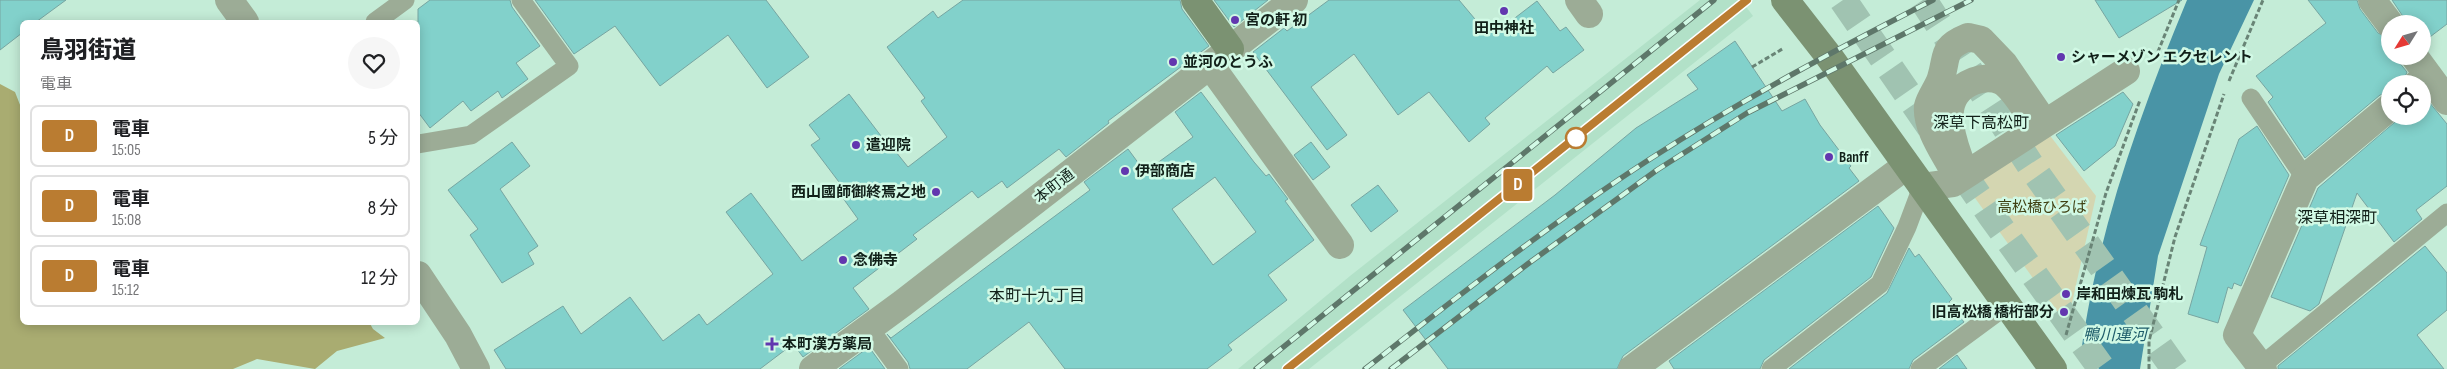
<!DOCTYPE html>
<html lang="ja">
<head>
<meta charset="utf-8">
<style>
  body { margin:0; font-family:"Sofia Sans Condensed","Noto Sans JP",sans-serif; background:#f6f6f6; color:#202124; height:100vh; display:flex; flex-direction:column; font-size:19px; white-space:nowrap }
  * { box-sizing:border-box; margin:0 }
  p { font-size:16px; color:#757577 }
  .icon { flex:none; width:28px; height:28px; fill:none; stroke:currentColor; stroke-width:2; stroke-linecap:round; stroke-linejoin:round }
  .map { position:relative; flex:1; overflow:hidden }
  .sheet { position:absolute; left:20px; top:20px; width:400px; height:305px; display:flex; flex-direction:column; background:#fff; border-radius:8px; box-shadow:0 2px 12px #0003 }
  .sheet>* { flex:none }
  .badge { padding:0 10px; border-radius:4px; font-size:18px; line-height:32px }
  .needle { width:32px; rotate:233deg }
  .tools { position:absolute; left:2381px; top:15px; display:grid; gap:10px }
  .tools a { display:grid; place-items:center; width:50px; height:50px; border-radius:50%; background:#fff; box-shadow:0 2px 12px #0003; font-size:25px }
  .map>.badge { position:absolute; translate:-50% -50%; box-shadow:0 0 0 2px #fff }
  .round { display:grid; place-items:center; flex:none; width:52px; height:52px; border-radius:26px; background:#f6f6f6 }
  .overview { display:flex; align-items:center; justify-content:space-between; height:85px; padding:0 20px }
  h1 { font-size:24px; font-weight:800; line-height:38px }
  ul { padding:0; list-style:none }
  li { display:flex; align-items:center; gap:15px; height:62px; margin:0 10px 8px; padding:0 10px; border:2px solid #e0e0e0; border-radius:8px }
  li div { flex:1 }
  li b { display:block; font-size:19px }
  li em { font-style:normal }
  li .badge { min-width:55px; font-weight:700; text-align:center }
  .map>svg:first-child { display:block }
  .built { fill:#b2e1c8 }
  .green { fill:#d4d6b1 }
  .forest { fill:#a9ac71 }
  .water { fill:#4994a6 }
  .pier { fill:#c4ecd7 }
  .building { fill:#82d1cb; stroke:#77a5a1; fill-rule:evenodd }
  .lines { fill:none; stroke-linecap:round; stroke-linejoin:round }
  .highway-tunnel { stroke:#a0c3b1; stroke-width:28; stroke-dasharray:28 14; stroke-linecap:butt }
  .path { stroke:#698476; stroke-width:3; stroke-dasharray:5 2.5; stroke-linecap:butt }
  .lane { stroke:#9cac96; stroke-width:19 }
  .street { stroke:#9cac96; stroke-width:28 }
  .secondary { stroke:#7b9272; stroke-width:28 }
  .rail-casing { stroke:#5e776a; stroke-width:5.5 }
  .rail { stroke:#d1f9e5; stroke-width:4; stroke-dasharray:11; stroke-linecap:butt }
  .line-casing { stroke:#fff; stroke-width:11 }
  .line { stroke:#ba7c31; stroke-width:8 }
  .poi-dot { fill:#6237af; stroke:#d1f9e5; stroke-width:2 }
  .stop-dot { fill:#fff; stroke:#ba7c31; stroke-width:2.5 }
  .labels { text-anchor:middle; stroke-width:5; stroke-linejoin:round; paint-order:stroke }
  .poi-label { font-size:15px; font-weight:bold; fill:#112019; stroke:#d1f9e5; text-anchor:start }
  .street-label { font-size:15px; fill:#112019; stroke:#d1f9e5 }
  .park-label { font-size:15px; fill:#404113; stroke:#d1f9e5 }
  .neighbourhood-label { font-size:16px; fill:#112019; stroke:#d1f9e5 }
  .water-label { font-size:16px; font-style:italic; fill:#1d5b69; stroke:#d1f9e5 }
</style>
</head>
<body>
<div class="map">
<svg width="2447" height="369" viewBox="0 0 2447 369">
  <rect width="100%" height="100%" fill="#c4ecd7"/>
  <path class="built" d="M1700,0H1741L1753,16L1309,369H1238L1350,276Z"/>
  <path class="green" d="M2045,129L2096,196L2067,325L1967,187Z"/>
  <path class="forest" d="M0,84L15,92L22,110V322H369L373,329L385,338L337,351L315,369L257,359L233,369H0Z"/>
  <path class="water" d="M2187,0H2254L2219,74L2158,256L2140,369H2079C2094,241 2138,118 2187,0Z"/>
  <path class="pier" d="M2080,345L2099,369H2076Z"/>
  <path class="building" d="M0,0H66L36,22H22V33L0,50Z
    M430,0H510L512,7L540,46L516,63L528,79L502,98L498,91L471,111L463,101L430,128L418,112V9Z
    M535,0H766L809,57L767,88L728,35L660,86L615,26L574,54Z
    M963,0H1180L1182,9L1209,46L1108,121L1109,123L1066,157L1059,149L1007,188L1002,181L978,198L972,191L913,235L917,239L853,288L869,309L803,357L793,344L760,369H506L494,350L563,306L581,334L630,297L663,341L699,314L707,325L773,274L726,212L751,193L802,261L858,219L840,194L845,190L811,145L820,139L809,125L849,94L894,153L896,152L908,167L947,137L921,101L925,98L887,47L933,11L938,18Z
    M1214,0H1268L1234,27Z
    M1329,0H1459L1485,31L1489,27L1494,34L1537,1L1560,31L1566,27L1584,50L1553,73L1547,66L1485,118L1490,124L1469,142L1429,92L1398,115L1354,54L1311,87L1347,135L1327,150L1253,52L1284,28L1287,31Z
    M2095,0H2182L2119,38Z
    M2308,0H2357L2360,9L2378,33L2390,39V56H2399L2398,61L2407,72L2402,84H2390V92L2380,95L2305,158L2268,102L2273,97L2256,76L2326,23Z
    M2392,0H2447V24L2422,43V24H2405L2402,15Z
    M1735,41L1782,111L1805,99L1820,125L1851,166L1849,168L1859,181L1623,356L1617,369H1448L1403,310L1555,195L1636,128L1698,89L1687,75Z
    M1201,92L1254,162L1266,176L1269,174L1288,199L1285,201L1314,240L1268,275L1287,300L1228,345L1232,350L1207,369H1065L1029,322L967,369H910L908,362L887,334L891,338L1090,190L1084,182L1128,149L1145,172L1193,137L1175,112ZM1215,177L1256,232L1213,265L1172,209Z
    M2123,92L2133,104L2115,146L2084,171L2056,135Z
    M2425,97L2447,124V186L2416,210L2422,219L2394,242L2357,193L2319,304L2310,311L2271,297L2318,188L2402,116H2422V98Z
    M2257,126L2289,175L2241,286L2234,283L2232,289L2228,287L2218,323L2188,314L2207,247L2200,245L2239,139Z
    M512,142L530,166L500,189L538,246L528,253L534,264L502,283L470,235L478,229L448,190Z
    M1311,142L1330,167L1313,180L1294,155Z
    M1378,185L1398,211L1371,232L1351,205Z
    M1878,206L1894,228L1871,277L1764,360L1760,369H1674L1669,361Z
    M2425,246L2447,273V310L2417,335L2444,369H2278V366Z
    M1909,248L1915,257L1919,254L1952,299L1949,302L1964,322L1913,360L1909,369H1789L1887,293Z
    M869,347L885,369H839Z
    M1957,355L1967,369H1939Z"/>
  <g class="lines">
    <path class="highway-tunnel" d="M1843,0L1991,215L2102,369
      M1923,0L2033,169L2175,369"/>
    <path class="path" d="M2155,59L2179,0
      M1752,67L1784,48
      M2229,81L2263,0
      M2066,335L2106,193L2140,100
      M2149,369V341L2175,237L2224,94"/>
    <path class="lane" d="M375,22L405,0
      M2251,98L2305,178
      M418,144L471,135L569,66L521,0
      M869,328L899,369
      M2261,366L2447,213
      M1771,369L1880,284L1907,227L1922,187
      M1920,369L2008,304"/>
    <path class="street" d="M229,0L245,22
      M1579,0L1589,14
      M2372,0L2390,24
      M1968,37L1981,40L2004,64L2039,115L2033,120C2024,108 2014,88 2001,81C1993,77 1982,78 1974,81C1939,95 1949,130 1959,158L1950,164C1941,148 1926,125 1928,106C1930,97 1938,88 1941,78C1948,55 1941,48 1968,37Z
      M2414,56L2428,75
      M1210,65L1340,245
      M2417,84L2428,75L2447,101
      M1922,187L1953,183L2126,71
      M418,275L458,335L476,369
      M813,369L903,303L1294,0
      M1632,369L1906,166
      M2263,369L2237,335L2305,178L2390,107"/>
    <path class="secondary" d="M1195,0L1230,49
      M1785,0L1828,55L2053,369"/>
    <defs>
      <path id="rail" d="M1256,369L1714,0
        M1287,369L1747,0
        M1365,369C1458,296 1551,223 1650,159C1741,100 1837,49 1933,0
        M1391,369L1529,263L1657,170L1747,113L1971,0"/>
    </defs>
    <use href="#rail" class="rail-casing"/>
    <use href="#rail" class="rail"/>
  </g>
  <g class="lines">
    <defs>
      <path id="line" d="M1287,369L1747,0"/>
    </defs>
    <use href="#line" class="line-casing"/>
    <use href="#line" class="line"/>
  </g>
  <g class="poi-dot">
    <circle cx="1504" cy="11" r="5"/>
    <circle cx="1235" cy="20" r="5"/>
    <circle cx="2061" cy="57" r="5"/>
    <circle cx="1173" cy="62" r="5"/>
    <circle cx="856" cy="145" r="5"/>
    <circle cx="1829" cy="157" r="5"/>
    <circle cx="1125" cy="171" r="5"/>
    <circle cx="936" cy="192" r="5"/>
    <circle cx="843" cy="260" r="5"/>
    <circle cx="2066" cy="294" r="5"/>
    <circle cx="2064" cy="312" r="5"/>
    <path d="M769.5 336.5h5v5h5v5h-5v5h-5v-5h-5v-5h5z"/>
  </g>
  <circle class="stop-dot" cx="1576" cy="138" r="10"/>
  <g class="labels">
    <g class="poi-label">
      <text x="1245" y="25">宮の軒 初</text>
      <text x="1504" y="33" text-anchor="middle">田中神社</text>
      <text x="2071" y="62">シャーメゾン エクセレント</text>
      <text x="1183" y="67">並河のとうふ</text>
      <text x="866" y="150">遣迎院</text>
      <text x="1839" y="162">Banff</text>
      <text x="1135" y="176">伊部商店</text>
      <text x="926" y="197" text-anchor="end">西山國師御終焉之地</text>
      <text x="853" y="265">念佛寺</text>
      <text x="2076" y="299">岸和田煉瓦 駒札</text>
      <text x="2054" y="317" text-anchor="end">旧高松橋 橋桁部分</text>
      <text x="782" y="349">本町漢方薬局</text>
    </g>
    <g class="street-label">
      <text transform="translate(1054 186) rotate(-38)" y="5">本町通</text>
    </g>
    <g class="park-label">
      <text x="2042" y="212">高松橋ひろば</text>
    </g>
    <g class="neighbourhood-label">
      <text x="1981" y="128">深草下高松町</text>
      <text x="2337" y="223">深草相深町</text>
      <text x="1037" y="301">本町十九丁目</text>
    </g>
    <g class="water-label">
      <text x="2115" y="340">鴨川運河</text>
    </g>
  </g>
</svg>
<div class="tools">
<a><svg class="needle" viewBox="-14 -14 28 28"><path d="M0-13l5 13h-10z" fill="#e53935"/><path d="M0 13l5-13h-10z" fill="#757577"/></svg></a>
<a><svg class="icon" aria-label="locate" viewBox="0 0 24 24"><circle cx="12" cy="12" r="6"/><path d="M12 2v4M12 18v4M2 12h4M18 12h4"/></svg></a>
</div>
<b class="badge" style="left:1518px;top:185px;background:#ba7c31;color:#fff">D</b>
<section class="sheet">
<div class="overview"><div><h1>鳥羽街道</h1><p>電車</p></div><a class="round"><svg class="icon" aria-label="heart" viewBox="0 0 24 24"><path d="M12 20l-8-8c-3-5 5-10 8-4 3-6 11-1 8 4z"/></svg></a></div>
<ul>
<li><span class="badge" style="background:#ba7c31;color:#fff">D</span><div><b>電車</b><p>15:05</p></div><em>5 分</em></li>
<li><span class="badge" style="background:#ba7c31;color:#fff">D</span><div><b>電車</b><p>15:08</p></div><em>8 分</em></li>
<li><span class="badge" style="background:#ba7c31;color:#fff">D</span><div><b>電車</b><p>15:12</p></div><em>12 分</em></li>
</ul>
</section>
</div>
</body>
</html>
